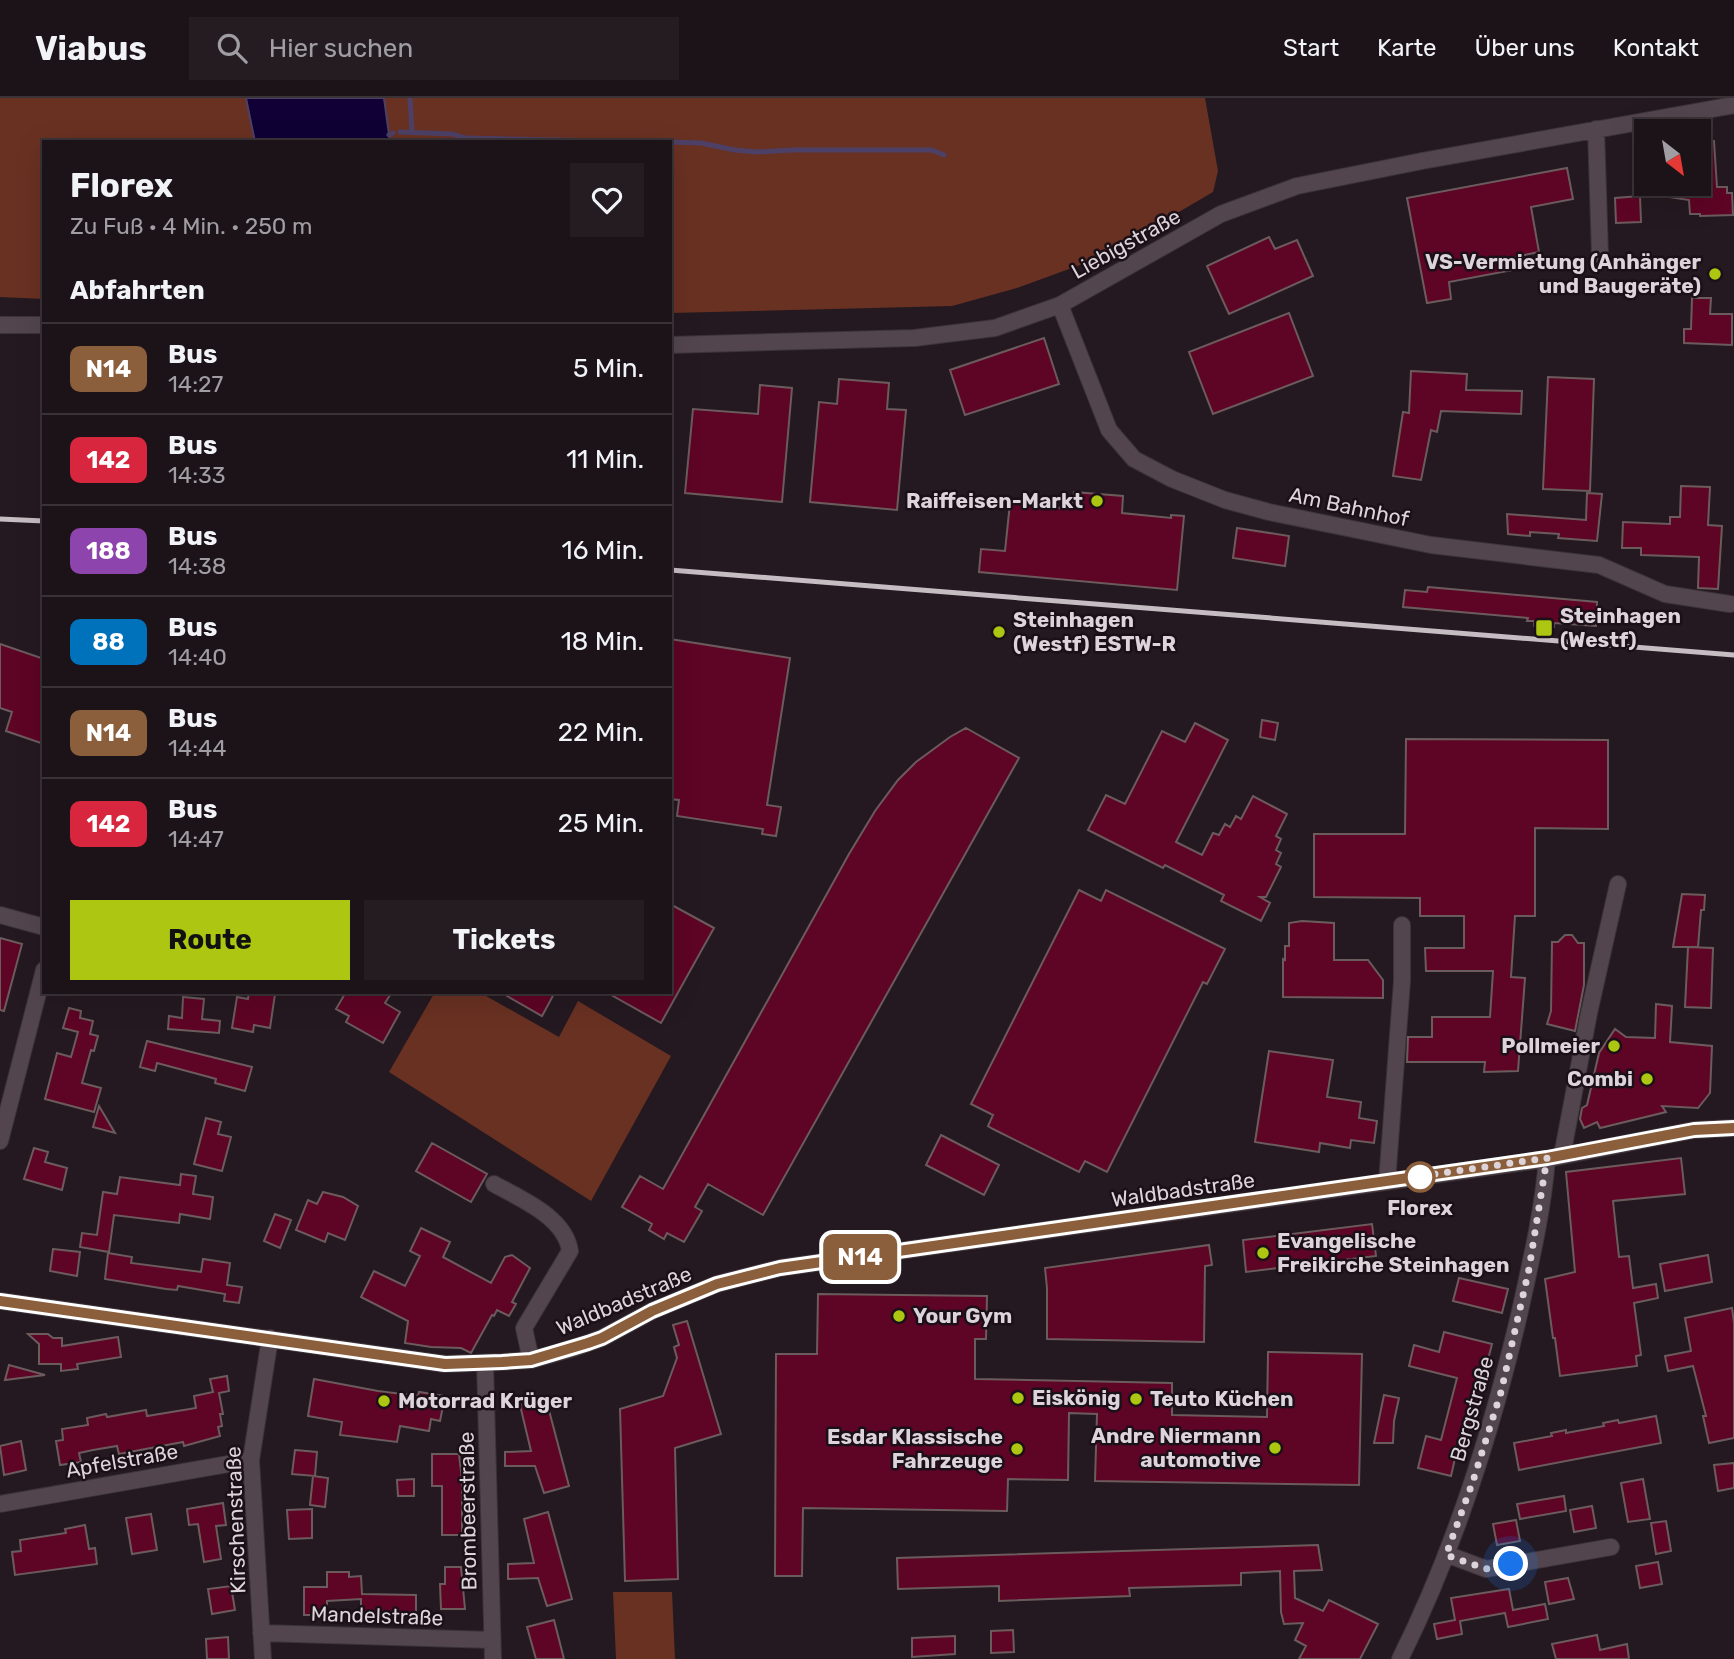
<!DOCTYPE html>
<html lang="de">
<head>
<meta charset="utf-8">
<style>
  body { margin:0; font-family:Rubik,sans-serif; background:#241c21; color:#f1f3f6; height:100vh; display:flex; flex-direction:column; font-size:26px; white-space:nowrap }
  * { box-sizing:border-box; margin:0 }
  p { font-size:23px; color:#a09ea2 }
  .icon { flex:none; width:38px; height:38px; fill:none; stroke:currentColor; stroke-width:2; stroke-linecap:round; stroke-linejoin:round }
  .map { position:relative; flex:1; overflow:hidden }
  .sheet { position:absolute; left:42px; top:42px; width:630px; height:854px; display:flex; flex-direction:column; background:#1b1318; border-radius:0px; box-shadow:0 7px 28px #0002,0 0 0 2px #393237 }
  .sheet>* { flex:none }
  .badge { padding:0 14px; border-radius:10px; font-size:24px; line-height:46px }
  .needle { width:46px; rotate:149deg }
  .buttons { position:absolute; left:1634px; top:21px; display:grid; gap:14px }
  .buttons a { display:grid; place-items:center; width:77px; height:77px; border-radius:0px; background:#1b1318; box-shadow:0 7px 28px #0002,0 0 0 2px #393237; font-size:35px }
  .you { position:absolute; width:35px; height:35px; margin:-18px; border:5px solid #fff; border-radius:50%; background:#1a73e8; box-shadow:0 0 0 10px #1a73e833 }
  .map>.badge { position:absolute; translate:-50% -50%; box-shadow:0 0 0 4px #fff }
  h2 { padding:0 28px; font-size:26px; line-height:63px }
  .round { display:grid; place-items:center; flex:none; width:74px; height:74px; border-radius:0px; background:#241c21 }
  .head { display:flex; align-items:center; justify-content:space-between; height:119px; padding:0 28px }
  h1 { font-size:33px; font-weight:700; line-height:52px }
  .action { display:flex; gap:14px; margin-top:auto; padding:14px 28px }
  .action a { flex:1; height:80px; border-radius:0px; background:#acc611; color:#111; font-size:28px; font-weight:700; line-height:80px; text-align:center }
  .action a+a { background:#241c21; color:#f1f3f6 }
  ul { padding:0; list-style:none }
  li { display:flex; align-items:center; gap:21px; height:91px; padding:0 28px; border-top:2px solid #393237 }
  li div { flex:1 }
  li b { display:block; font-size:26px }
  li em { font-style:normal }
  li .badge { min-width:77px; font-weight:700; text-align:center }
  header { display:flex; align-items:center; gap:42px; box-sizing:border-box; height:98px; padding:0 35px; background:#1b1318; border-bottom:2px solid #393237 }
  header strong { font-size:33px }
  nav { display:flex; gap:38px; margin-inline-start:auto; font-size:24px }
  .search { width:490px; height:63px; background:#241c21; display:flex; align-items:center; gap:18px; box-sizing:border-box; padding:0 24px; border-radius:0px; color:#a09ea2; font-size:26px }
  .map>svg:first-child { display:block }
  .green { fill:#693122 }
  .water { fill:#100035; stroke:#4d4066; stroke-width:2 }
  .lines { fill:none; stroke-linecap:round; stroke-linejoin:round }
  .stream { stroke:#4d4066; stroke-width:5 }
  .building { fill:#5e0424; stroke:#6c5b5d; stroke-width:2 }
  .minor-casing { stroke:#3b3338; stroke-width:18 }
  .minor { stroke:#53454d; stroke-width:16 }
  .rail { stroke:#c6bdc3; stroke-width:5 }
  .line-casing { stroke:#fff; stroke-width:16 }
  .line { stroke:#8b5e3c; stroke-width:10 }
  .walk { stroke:#dcd4d9; stroke-width:7; stroke-dasharray:0 12.6 }
  .poi-dot { fill:#acc611; stroke:#1b1017; stroke-width:2.5 }
  .stop-dot { fill:#fff; stroke:#8b5e3c; stroke-width:3.5 }
  .labels { text-anchor:middle; stroke-width:5; stroke-linejoin:round; paint-order:stroke }
  .street-label { font-size:21px; fill:#dcd4d9; stroke:#1b1017 }
  .poi-label { font-size:21px; font-weight:bold; fill:#dcd4d9; stroke:#1b1017; text-anchor:start }
  .stop-label { font-size:21px; font-weight:bold; fill:#dcd4d9; stroke:#1b1017 }
</style>
</head>
<body>
<header>
<strong>Viabus</strong>
<div class="search"><svg class="icon" aria-label="search" viewBox="0 0 24 24"><circle cx="10" cy="10" r="6"/><path d="M15 15l6 6"/></svg>Hier suchen</div>
<nav><a>Start</a><a>Karte</a><a>Über uns</a><a>Kontakt</a></nav>
</header>
<div class="map">
<svg width="1734" height="1561" viewBox="0 0 1734 1561">
  <rect width="100%" height="100%" fill="#241920"/>
  <path class="green" d="M0,0H246L255,44H44V201L0,199Z
    M384,0H1205L1218,73L1213,94L1102,159L1017,190L952,208L670,215V44H390Z
    M435,894H479L559,939L578,903L671,958L591,1103L389,974Z
    M613,1494H672L675,1561H616Z"/>
  <path class="water" d="M246,0H384L390,44H255Z"/>
  <g class="lines">
    <path class="stream" d="M410,0L412,34
      M400,34L453,36L465,40L654,44
      M389,37L393,35
      M670,44L701,45L735,52L757,54L792,52H932L944,57"/>
  </g>
  <path class="building" d="M1714,43L1717,89H1727V95H1732L1733,117L1700,118V116H1690L1689,102L1662,98L1661,86H1699V44Z
    M1567,70L1573,101L1531,109L1539,154L1515,159L1518,171L1449,184L1451,201L1427,205L1407,100Z
    M1640,98L1641,124L1616,125L1615,100Z
    M1269,139L1275,151L1297,142L1313,178L1229,216L1207,168Z
    M1692,200H1711L1710,216H1732V247L1684,245V231H1691Z
    M1289,215L1313,278L1213,316L1189,254Z
    M1044,240L1059,286L965,317L950,272Z
    M1411,273L1467,276L1466,292L1522,293L1521,316L1441,313L1437,334L1431,332L1421,382L1393,378L1403,314L1409,315Z
    M1548,279L1594,281L1590,393L1543,391Z
    M839,281L889,285L887,311L906,312L897,412L810,404L819,304L837,306Z
    M760,287L792,290L782,404L685,395L693,311L758,316Z
    M1681,388L1710,389L1708,427L1722,428L1718,491L1698,490L1699,459L1641,457V450H1622L1623,424L1670,426V419H1680Z
    M1074,394L1123,398L1122,415L1171,420V417L1184,418L1177,492L979,474L981,451L1005,453L1010,405L1072,411Z
    M1587,395L1602,396L1597,443L1558,440L1559,436L1530,434V438L1508,436L1507,416L1586,422Z
    M1237,430L1289,438L1285,468L1233,460Z
    M1428,489L1597,504L1596,528L1554,525V529L1534,528V523H1527L1528,520L1403,509L1405,492L1427,494Z
    M670,541L790,560L767,707L781,709L776,738L762,736L763,731L677,718L679,702L670,701Z
    M0,546L44,561V646L6,633L12,614L0,610Z
    M1262,622L1278,625L1275,642L1260,639Z
    M1195,625L1228,642L1176,744L1202,757L1213,735L1219,737L1225,726L1230,729L1236,718L1241,721L1253,698L1287,716L1276,738L1281,741L1276,752L1281,755L1276,766L1281,769L1266,799H1260L1270,805L1261,823L1221,803L1224,797L1165,767L1163,770L1088,732L1106,697L1125,706L1162,633L1185,644Z
    M966,630L1019,660L763,1117L708,1086L695,1109L702,1113L684,1144L667,1135L664,1141L649,1132L652,1126L622,1109L640,1078L663,1091L849,756L875,713L898,682L916,664L950,639Z
    M1406,641L1608,642V731L1535,730V818H1515L1511,879L1525,880L1518,973L1484,974L1485,964H1407L1408,939H1432V919H1490L1493,873H1426L1425,850H1464V818H1420V800L1314,799V736H1405Z
    M1079,792L1101,803L1106,792L1225,851L1207,886L1203,884L1107,1074L1085,1063L1079,1074L993,1031L988,1028L993,1017L971,1006Z
    M1682,796L1705,797L1704,812H1701L1698,849H1673Z
    M670,806L714,830L661,925L606,894H670Z
    M1302,823L1334,825V862H1368L1383,882V900L1283,899V861L1285,862V848H1289V825Z
    M1565,837H1572L1578,845H1584V887L1575,933L1547,926L1551,913L1552,844H1558Z
    M0,840L22,846L4,913L0,912Z
    M1688,849L1713,850L1711,910L1685,909Z
    M249,894L275,896L270,930L254,927L253,934L232,930L237,899L248,901Z
    M346,894H392L385,905L400,914L383,945L346,924L349,918L336,911Z
    M500,894H555L542,918Z
    M183,899L204,901L202,921L220,923L219,935L168,931L169,918L182,920Z
    M1656,906L1672,908L1670,944L1712,948L1710,995L1698,1010L1662,1008L1666,1014L1600,1030L1597,1024L1584,1030L1580,1021L1582,1010L1587,1007L1599,955L1615,931L1626,939L1655,940Z
    M69,910L81,913L80,920L93,923L90,936L98,938L94,953L91,952L82,985L101,990L94,1014L45,1001L57,955L71,959L78,934L63,930Z
    M147,943L252,969L245,993L215,985L216,981L209,979L157,965L155,973L140,969Z
    M1269,953L1333,962L1327,999L1361,1004L1359,1020L1377,1023L1374,1045L1351,1042L1350,1050L1320,1045L1319,1054L1255,1044Z
    M99,1008L115,1035L93,1029Z
    M206,1020L221,1024L218,1036L231,1039L222,1073L194,1066Z
    M941,1037L999,1067L984,1097L926,1067Z
    M432,1045L487,1076L471,1104L416,1073Z
    M34,1050L48,1054L45,1064L67,1070L62,1092L24,1081Z
    M1681,1060L1685,1096L1613,1103L1619,1159L1629,1158L1633,1190L1656,1186L1658,1200L1634,1205L1641,1257L1636,1258L1637,1268L1560,1278L1555,1240H1553L1545,1181L1575,1174L1566,1074Z
    M181,1076L196,1078L193,1096L213,1099L210,1121L180,1116L179,1125L114,1117L109,1154L80,1149L82,1135L97,1137L103,1094L117,1096L120,1079L180,1087Z
    M323,1094L343,1099L358,1108L345,1142L328,1135L325,1144L296,1132L308,1102L317,1106Z
    M275,1116L291,1122L280,1150L264,1143Z
    M1372,1126L1376,1158L1246,1174L1243,1142Z
    M421,1130L450,1144L443,1159L491,1185L505,1159L512,1157L530,1170L512,1204L516,1206L509,1218L497,1212L494,1218L492,1217L471,1255L461,1250L431,1249L405,1245L408,1223L361,1199L374,1173L405,1188L420,1158L410,1153Z
    M1209,1147L1212,1167L1205,1168L1204,1244L1047,1241V1190L1045,1170Z
    M53,1151L80,1154L77,1178L50,1173Z
    M108,1155L132,1159L131,1165L201,1174L203,1161L230,1165L227,1187L242,1189L239,1205L224,1203L225,1196L178,1188L177,1192L166,1191L105,1181Z
    M1708,1157L1712,1184L1665,1193L1660,1166Z
    M1459,1180L1508,1191L1502,1215L1453,1203Z
    M818,1196L987,1198L986,1241H975V1281L1172,1285V1317L1267,1319L1268,1254L1362,1256L1359,1387L1095,1383L1097,1316L1069,1315L1068,1382L1008,1381L1007,1413L803,1410L802,1478H775L776,1256H817Z
    M1732,1210L1734,1225V1340L1709,1345L1703,1318H1706L1693,1268L1668,1273L1665,1258L1691,1253L1685,1220Z
    M687,1223L721,1336L675,1350L678,1481L625,1483L620,1311L663,1298L677,1260L674,1249L679,1247L673,1227Z
    M1444,1234L1492,1246L1470,1332L1462,1330L1451,1378L1418,1370L1426,1338L1441,1342L1457,1280L1409,1268L1414,1247L1439,1254Z
    M28,1236H48L53,1240H62V1248L118,1239L121,1259L77,1266L78,1271L61,1273V1266H39V1246Z
    M9,1267L45,1277L5,1282Z
    M227,1278L229,1293L219,1295L223,1316H220L222,1328L218,1329L220,1338L184,1348L183,1344L119,1356L117,1348L93,1352L79,1355L81,1364L60,1367L56,1343L63,1342L62,1331L88,1327L87,1320L106,1316L107,1319L146,1312L147,1318L196,1310L194,1298L213,1294L210,1281Z
    M314,1281L378,1293L418,1298L419,1294L445,1298L440,1323L431,1321L429,1333L400,1328L397,1344L340,1337L342,1324L308,1318Z
    M1384,1297L1399,1300L1394,1323L1393,1345H1374Z
    M546,1301L569,1388L544,1395L535,1368H505V1354L531,1353L520,1307Z
    M1656,1318L1661,1345L1519,1372L1514,1345L1552,1338L1551,1335L1566,1332V1335L1604,1328L1603,1325L1618,1322L1619,1325Z
    M21,1343L26,1372L4,1377L0,1348Z
    M295,1352L317,1354L315,1378L292,1376Z
    M432,1356H459L462,1382V1437H442V1388H432Z
    M1734,1365V1390L1718,1393L1714,1367Z
    M313,1378L328,1380L325,1409L310,1407Z
    M414,1381V1398H398L397,1382Z
    M1643,1381L1650,1421L1628,1424L1621,1385Z
    M1564,1398L1566,1413L1520,1421L1517,1406Z
    M223,1405L226,1427L216,1428L221,1461L204,1464L198,1426L189,1427L187,1411Z
    M1592,1408L1596,1430L1574,1434L1570,1412Z
    M312,1411V1440L289,1441L287,1412Z
    M548,1414L572,1501L547,1508L538,1480L508,1481V1466L534,1465L524,1421Z
    M151,1416L157,1452L132,1456L126,1420Z
    M1516,1422L1520,1443L1497,1447L1493,1426Z
    M1666,1423L1671,1453L1656,1456L1651,1425Z
    M85,1427L89,1451L95,1450L97,1466L15,1477L12,1454L21,1453L20,1442L66,1435L65,1431Z
    M1318,1447L1322,1472L1294,1473L1295,1500L1323,1513L1329,1502L1378,1526L1360,1561H1299L1306,1548L1295,1542L1303,1525L1284,1526L1281,1514L1280,1473L1241,1475V1487L1129,1490L1130,1498L999,1503V1488L898,1491L897,1460Z
    M1658,1464L1662,1486L1640,1490L1636,1468Z
    M445,1469H461L465,1511H441L440,1486H445Z
    M327,1474H349V1479L361,1478L362,1496L416,1497V1517L361,1518V1501L327,1503V1517H304V1489H327Z
    M1568,1480L1574,1501L1549,1506L1545,1484Z
    M231,1488L235,1512L212,1516L208,1491Z
    M1509,1491L1513,1512L1545,1506L1548,1521L1508,1529L1505,1515L1460,1523L1462,1536L1437,1541L1434,1526L1455,1522L1451,1500Z
    M554,1522L564,1561H536L527,1529Z
    M1013,1532L1014,1554L991,1555V1533Z
    M1597,1537L1600,1552L1627,1546L1629,1561H1556L1552,1546Z
    M955,1538V1556L912,1559V1540Z
    M228,1539L229,1561H207L206,1541Z"/>
  <g class="lines">
    <defs>
      <path id="minor" d="M1596,31L1600,157
        M1060,207L1109,332L1134,361L1172,381L1225,402L1269,414L1431,447L1599,467L1665,496L1730,506
        M0,227H44
        M670,247L914,240L995,230L1060,207L1221,116L1297,88L1422,63L1734,7
        M0,817L44,829
        M0,1043L44,872
        M1562,1058L1589,915L1618,786
        M1387,1084L1402,883V827
        M494,1086C521,1101 565,1119 570,1153L524,1230L531,1262
        M0,1203L445,1266L502,1264L531,1262L574,1250L602,1240L652,1213L717,1186L780,1170L1547,1061L1694,1032L1734,1030
        M485,1265L493,1561
        M0,1406L251,1362
        M1446,1456L1486,1471L1611,1449
        M261,1535L492,1542
        M263,1561L251,1362L270,1240
        M1400,1561C1455,1451 1492,1333 1520,1213C1531,1163 1543,1112 1547,1061"/>
    </defs>
    <use href="#minor" class="minor-casing"/>
    <use href="#minor" class="minor"/>
    <path class="rail" d="M0,421L44,423
      M670,472L1734,557"/>
  </g>
  <g class="lines">
    <defs>
      <path id="line" d="M0,1203L445,1266L502,1264L531,1262L588,1245L602,1240L652,1213L717,1186L780,1170L1547,1060L1694,1032L1734,1030"/>
    </defs>
    <use href="#line" class="line-casing"/>
    <use href="#line" class="line"/>
    <path class="walk" d="M1420,1079H1415L1547,1060L1529,1171L1501,1294L1473,1383L1446,1457L1486,1471L1511,1466"/>
  </g>
  <g class="poi-dot">
    <circle cx="1715" cy="176" r="7"/>
    <circle cx="1097" cy="403" r="7"/>
    <rect x="1535" y="521" width="18" height="18" rx="3.5"/>
    <circle cx="999" cy="534" r="7"/>
    <circle cx="1614" cy="948" r="7"/>
    <circle cx="1647" cy="981" r="7"/>
    <circle cx="1263" cy="1155" r="7"/>
    <circle cx="899" cy="1218" r="7"/>
    <circle cx="1018" cy="1300" r="7"/>
    <circle cx="1136" cy="1301" r="7"/>
    <circle cx="384" cy="1303" r="7"/>
    <circle cx="1275" cy="1350" r="7"/>
    <circle cx="1017" cy="1351" r="7"/>
  </g>
  <circle class="stop-dot" cx="1420" cy="1079" r="14"/>
  <g class="labels">
    <g class="street-label">
      <text transform="translate(1126 146) rotate(-29)" y="7">Liebigstraße</text>
      <text transform="translate(1349 409) rotate(12)" y="7">Am Bahnhof</text>
      <text transform="translate(1183 1092) rotate(-8)" y="7">Waldbadstraße</text>
      <text transform="translate(624 1203) rotate(-23)" y="7">Waldbadstraße</text>
      <text transform="translate(1472 1311) rotate(-74)" y="7">Bergstraße</text>
      <text transform="translate(122 1363) rotate(-10)" y="7">Apfelstraße</text>
      <text transform="translate(468 1413) rotate(-91)" y="7">Brombeerstraße</text>
      <text transform="translate(236 1422) rotate(-92)" y="7">Kirschenstraße</text>
      <text transform="translate(377 1518) rotate(2)" y="7">Mandelstraße</text>
    </g>
    <g class="poi-label">
      <text x="1701" y="171" text-anchor="end">VS-Vermietung (Anhänger<tspan x="1701" dy="24">und Baugeräte)</tspan></text>
      <text x="1083" y="410" text-anchor="end">Raiffeisen-Markt</text>
      <text x="1560" y="525">Steinhagen<tspan x="1560" dy="24">(Westf)</tspan></text>
      <text x="1013" y="529">Steinhagen<tspan x="1013" dy="24">(Westf) ESTW-R</tspan></text>
      <text x="1600" y="955" text-anchor="end">Pollmeier</text>
      <text x="1633" y="988" text-anchor="end">Combi</text>
      <text x="1277" y="1150">Evangelische<tspan x="1277" dy="24">Freikirche Steinhagen</tspan></text>
      <text x="913" y="1225">Your Gym</text>
      <text x="1032" y="1307">Eiskönig</text>
      <text x="1150" y="1308">Teuto Küchen</text>
      <text x="398" y="1310">Motorrad Krüger</text>
      <text x="1261" y="1345" text-anchor="end">Andre Niermann<tspan x="1261" dy="24">automotive</tspan></text>
      <text x="1003" y="1346" text-anchor="end">Esdar Klassische<tspan x="1003" dy="24">Fahrzeuge</tspan></text>
    </g>
    <g class="stop-label">
      <text x="1420" y="1117">Florex</text>
    </g>
  </g>
</svg>
<div class="buttons">
<a><svg class="needle" viewBox="-14 -14 28 28"><path d="M0-13l5 13h-10z" fill="#e53935"/><path d="M0 13l5-13h-10z" fill="#a09ea2"/></svg></a>
</div>
<div class="you" style="left:1511px;top:1466px"></div>
<b class="badge" style="left:860px;top:1159px;background:#8b5e3c;color:#fff">N14</b>
<section class="sheet">
<div class="head"><div><h1>Florex</h1><p>Zu Fuß · 4 Min. · 250 m</p></div><a class="round"><svg class="icon" aria-label="heart" viewBox="0 0 24 24"><path d="M12 20l-8-8c-3-5 5-10 8-4 3-6 11-1 8 4z"/></svg></a></div>
<h2>Abfahrten</h2>
<ul>
<li><span class="badge" style="background:#8b5e3c;color:#fff">N14</span><div><b>Bus</b><p>14:27</p></div><em>5 Min.</em></li>
<li><span class="badge" style="background:#d7263d;color:#fff">142</span><div><b>Bus</b><p>14:33</p></div><em>11 Min.</em></li>
<li><span class="badge" style="background:#8e44ad;color:#fff">188</span><div><b>Bus</b><p>14:38</p></div><em>16 Min.</em></li>
<li><span class="badge" style="background:#0072bc;color:#fff">88</span><div><b>Bus</b><p>14:40</p></div><em>18 Min.</em></li>
<li><span class="badge" style="background:#8b5e3c;color:#fff">N14</span><div><b>Bus</b><p>14:44</p></div><em>22 Min.</em></li>
<li><span class="badge" style="background:#d7263d;color:#fff">142</span><div><b>Bus</b><p>14:47</p></div><em>25 Min.</em></li>
</ul>
<div class="action"><a>Route</a><a>Tickets</a></div>
</section>
</div>
</body>
</html>
